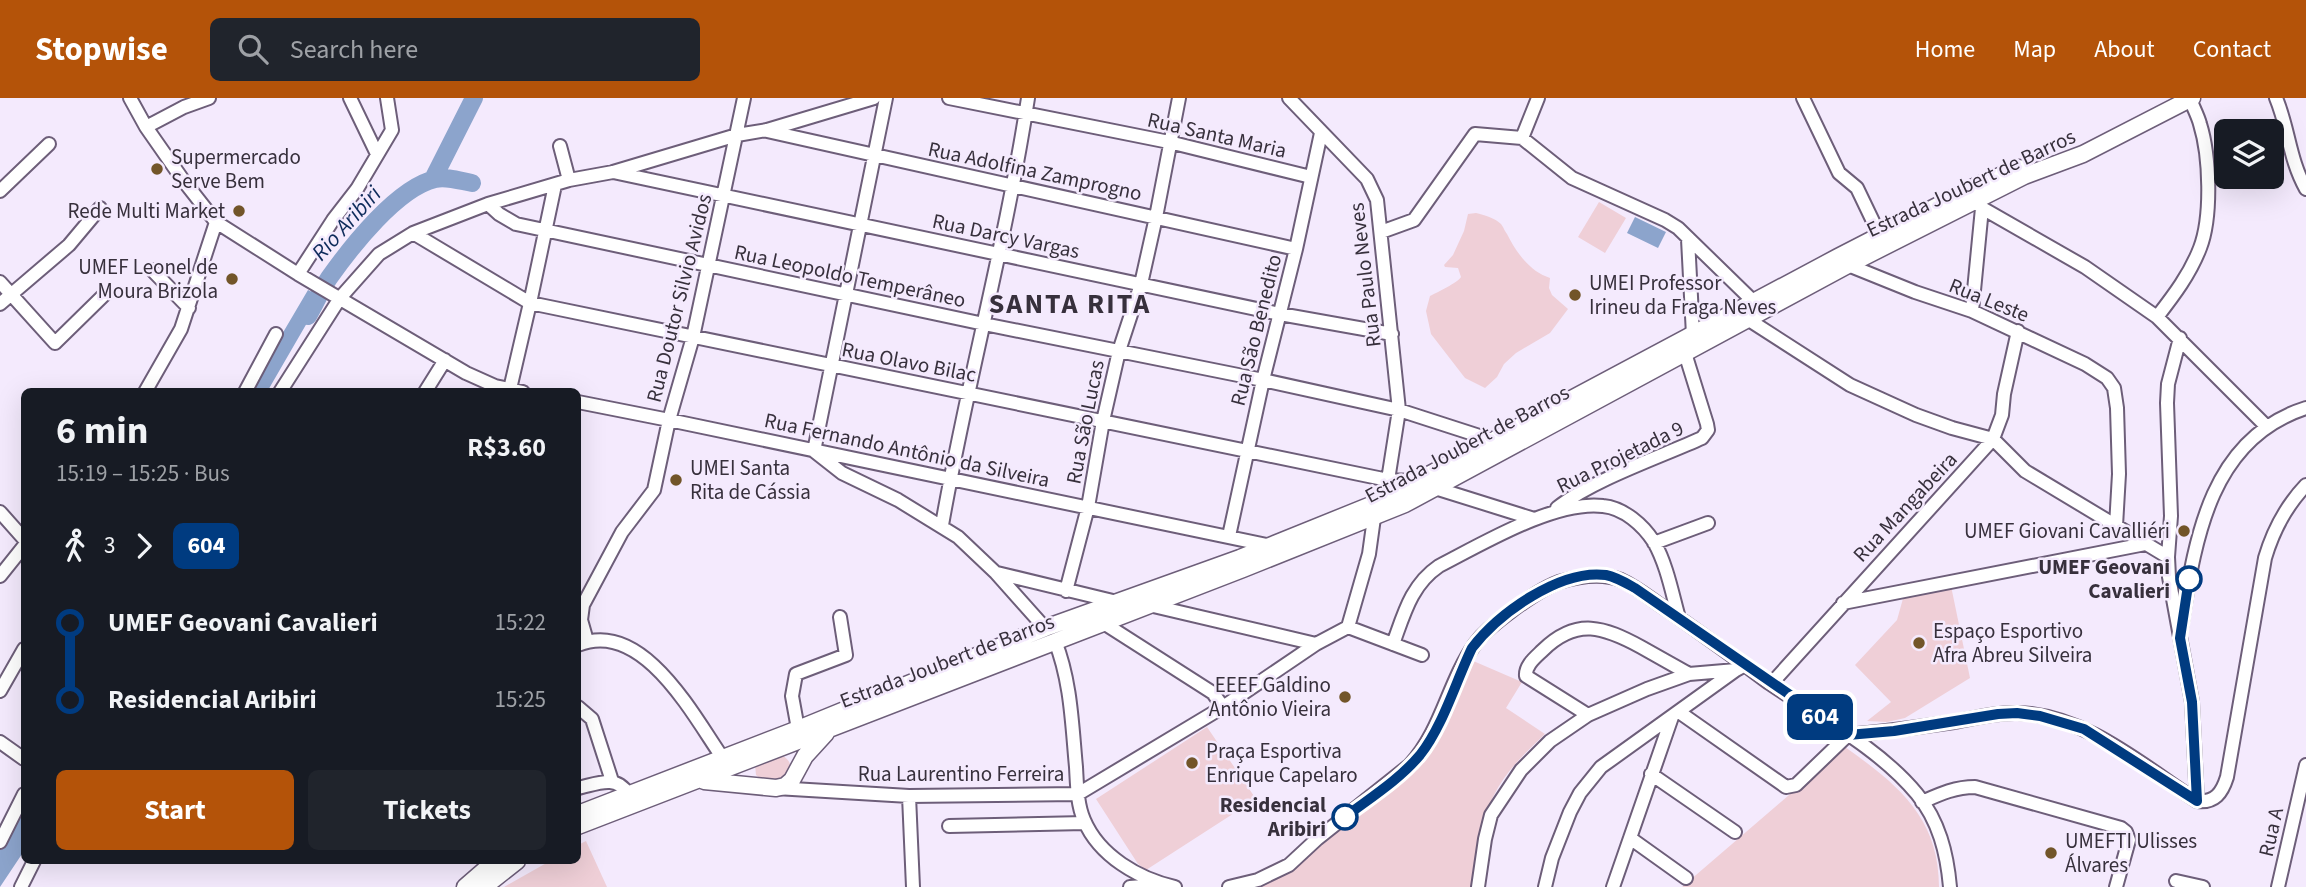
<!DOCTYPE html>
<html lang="en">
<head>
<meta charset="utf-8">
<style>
  body { margin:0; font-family:"Source Sans 3",sans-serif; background:#20242c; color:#f1f3f6; height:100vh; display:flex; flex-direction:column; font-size:26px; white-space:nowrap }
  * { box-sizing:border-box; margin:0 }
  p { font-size:23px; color:#9ea1a6 }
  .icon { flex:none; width:38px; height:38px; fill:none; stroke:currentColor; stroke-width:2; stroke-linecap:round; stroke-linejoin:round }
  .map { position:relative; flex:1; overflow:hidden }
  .sheet { position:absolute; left:21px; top:290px; width:560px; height:476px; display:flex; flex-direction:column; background:#171b24; border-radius:10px; box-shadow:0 7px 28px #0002 }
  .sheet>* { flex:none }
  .badge { padding:0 14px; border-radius:10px; font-size:24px; line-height:46px }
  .buttons { position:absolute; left:2214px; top:21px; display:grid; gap:14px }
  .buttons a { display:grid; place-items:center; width:70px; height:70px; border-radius:10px; background:#171b24; box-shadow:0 7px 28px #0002; font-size:35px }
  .map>.badge { position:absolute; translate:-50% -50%; box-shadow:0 0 0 4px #fff }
  .legs { display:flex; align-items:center; gap:10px; height:77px; padding:0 35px; font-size:23px }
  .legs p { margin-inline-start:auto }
  .headline { display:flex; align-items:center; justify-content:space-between; height:119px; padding:0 35px }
  h1 { font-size:38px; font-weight:700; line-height:52px }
  .button { display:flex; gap:14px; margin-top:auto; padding:14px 35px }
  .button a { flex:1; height:80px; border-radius:10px; background:#b45309; color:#fff; font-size:28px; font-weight:700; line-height:80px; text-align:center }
  .button a+a { background:#20242c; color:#f1f3f6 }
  ul { padding:0 35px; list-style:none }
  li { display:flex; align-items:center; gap:24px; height:77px; font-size:26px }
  li i { display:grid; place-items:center; width:10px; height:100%; margin:0 9px; background:currentColor }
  li i::after { content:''; width:18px; height:18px; margin:-9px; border:5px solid; border-radius:50%; background:#171b24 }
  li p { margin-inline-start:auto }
  li:first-child i { background:linear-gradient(#0000 50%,currentColor 0) }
  li:last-child i { background:linear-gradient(currentColor 50%,#0000 0) }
  header { display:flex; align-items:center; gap:42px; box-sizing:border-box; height:98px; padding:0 35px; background:#b45309; color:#fff }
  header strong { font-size:33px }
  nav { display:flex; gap:38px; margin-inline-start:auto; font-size:24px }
  .search { width:490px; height:63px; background:#20242c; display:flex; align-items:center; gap:18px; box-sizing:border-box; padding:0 24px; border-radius:10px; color:#9ea1a6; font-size:26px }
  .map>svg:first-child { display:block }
  .green { fill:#efcfd7 }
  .water { fill:#8ca4cc }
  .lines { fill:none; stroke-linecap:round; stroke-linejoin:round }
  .river { stroke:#8ca4cc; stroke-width:18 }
  .minor-casing { stroke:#6d5e79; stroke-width:16 }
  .major-casing { stroke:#6d5e79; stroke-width:19 }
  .minor { stroke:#fff; stroke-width:12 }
  .major { stroke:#fff; stroke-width:16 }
  .line-1-casing { stroke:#fff; stroke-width:16 }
  .line-1 { stroke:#003b80; stroke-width:10 }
  .poi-dot { fill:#725529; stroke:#f4eafd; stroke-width:2.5 }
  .stop-1-dot { fill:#fff; stroke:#003b80; stroke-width:3.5 }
  .labels { text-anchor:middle; stroke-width:5; stroke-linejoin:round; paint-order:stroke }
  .street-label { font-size:21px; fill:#37303c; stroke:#f4eafd }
  .poi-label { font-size:21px; fill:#37303c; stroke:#f4eafd; text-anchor:start }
  .stop-label { font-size:21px; font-weight:bold; fill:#37303c; stroke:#f4eafd; text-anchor:end }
  .water-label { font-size:23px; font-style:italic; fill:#0e2b5b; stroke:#f4eafd }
  .district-label { font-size:28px; font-weight:bold; letter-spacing:2px; fill:#37303c; stroke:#f4eafd }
</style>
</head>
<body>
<header>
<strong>Stopwise</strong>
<div class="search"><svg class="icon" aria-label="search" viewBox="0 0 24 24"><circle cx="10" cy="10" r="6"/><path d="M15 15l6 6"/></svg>Search here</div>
<nav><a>Home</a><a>Map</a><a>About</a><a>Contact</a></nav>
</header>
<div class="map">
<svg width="2306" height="789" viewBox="0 0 2306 789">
  <rect width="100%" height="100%" fill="#f4eafd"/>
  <path class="green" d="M1599,104L1626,120L1605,155L1578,139Z
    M1476,115C1484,117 1495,120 1501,126C1504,130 1504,132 1507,136C1516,154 1530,174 1550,180L1549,190L1552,197L1568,211L1550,235L1516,255L1504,266L1497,279L1485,290L1465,280L1431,236L1426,213L1430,198C1438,194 1457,185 1461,179L1458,170L1445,169L1444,167L1453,157L1464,133L1468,116Z
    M1951,488L1970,580L1905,620L1887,624L1867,623L1891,604L1855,567L1897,522L1904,497Z
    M1471,562L1522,584L1506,610L1545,636C1525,655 1505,674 1493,699C1480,726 1478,759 1474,789H1255L1279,778L1300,765L1425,662L1441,634Z
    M1207,629L1256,701L1146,772L1138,766L1096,701Z
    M1845,649C1897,686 1939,719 1939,789H1682Z
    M781,657C790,661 792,668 790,676L779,683L761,681L756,677L755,666Z
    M586,743L607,789H504L550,763H578V747Z"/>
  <path class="water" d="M1635,119L1666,134L1658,150L1627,135Z
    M308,192L322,199L267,294H248Z
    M24,707V753L0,789V750Z"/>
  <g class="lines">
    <path class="river" d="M433,81L474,0
      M308,218C315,206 321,192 329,180C351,149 397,90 435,81C446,78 461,83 472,85"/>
    <defs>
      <path id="minor" d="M130,0L146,29L183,82L216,124L298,176L466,275L495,288L523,294
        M350,0L377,56
        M949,0L1169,44L1311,79
        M1289,0L1367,81L1377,102L1399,312L1388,382
        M1803,0L1839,75L1857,90L1880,138
        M2276,0C2289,31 2289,61 2306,91
        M146,29L184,9L209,0
        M767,33L1296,151
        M1522,40L1538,0
        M560,48L569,82
        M613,74L1280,216L1392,236
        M0,93L49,46
        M1974,103L1982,110L2085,169L2157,219L2266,328
        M488,106L499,116L516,126L984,226L1263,282L1399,312L1495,343
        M1381,134L1414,122L1475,36L1522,40L1572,80L1665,122L1678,130L1755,205
        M413,135L530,205L1388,382L1415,383
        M1688,141L1693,237
        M1848,167L1915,194L1972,213L2085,266L2107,280L2114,290L2117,310L2119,376L2116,428
        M152,172L189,210
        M298,176L333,122L357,91L392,32L387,0
        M0,184L55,245L105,196
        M0,206L69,147L100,110
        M1972,213L1982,110
        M2157,219C2174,197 2190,176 2200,150C2212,119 2210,58 2200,26C2198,18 2193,9 2190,1
        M1749,222L1850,287L1916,317L1952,330L1993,341L2025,373L2168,459
        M2180,240L2168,286L2167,305L2171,418L2168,459L2169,479L2192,604L2197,703
        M510,291L530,205L555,87
        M145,294L181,231L216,124
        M245,294L276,236
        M280,294L340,200L379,156L413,135L488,106L569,82L613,74L737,37L767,32L874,0
        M425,294L445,262
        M578,304L669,322L1271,448
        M814,353L886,0
        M814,353L842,375L898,402L958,439L996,475L1045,530
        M1435,390L1534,421
        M1557,410C1592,382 1660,359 1702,340L1708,332L1707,326L1685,255
        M0,414L24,441
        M942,427C967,284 1006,144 1028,0
        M1229,438L1263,282L1296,151L1321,35
        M1654,445L1708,425
        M997,475L1117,504
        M0,478L24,448
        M1066,493L1088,409L1103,323L1119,253L1141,186L1156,119L1179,0
        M1843,505L2145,446
        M1149,507L1316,546
        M1102,524L1213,595L1223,609
        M1348,529L1369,456L1374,420
        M2181,530C2195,443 2209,341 2306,310
        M587,543L581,522L583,507L622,434L654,392L669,322L693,239L744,0
        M1055,543C1071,583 1072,627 1076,669C1077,686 1077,706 1084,722C1099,758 1139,781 1175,789
        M1393,546C1404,516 1411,487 1439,468C1482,446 1555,402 1603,408C1624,410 1643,427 1654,444C1667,467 1672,495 1679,520
        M578,547C642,520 693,617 722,659
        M1771,586L1993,341L2002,317L2004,296L2018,233
        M0,593L24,551
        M578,609L592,621L612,683
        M1679,614L1786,689L1796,687L1848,637
        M1588,617L1526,578C1525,567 1536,559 1543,552C1577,519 1604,529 1641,549C1657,558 1673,567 1689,576
        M798,631L792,598L796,576L846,557L840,519
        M1848,637C1884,634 1919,629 1954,624C1975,620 1997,614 2018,615C2086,617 2143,668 2197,703C2215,705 2222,695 2227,679L2265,460C2273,433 2286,408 2306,387
        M0,644L24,661
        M1651,676L1735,734
        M578,690C597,686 616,676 628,696
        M776,690L909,698L1078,696L1223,609L1316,546L1348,529L1422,557
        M909,698L913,789
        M1922,704C1940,696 1955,689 1975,689L2121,730L2126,734L2129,742L2116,789
        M949,728L1085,725
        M1630,740L1686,780
        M0,744L24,696
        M2176,783L2203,789
        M21,789L34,763
        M1130,789L1158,787
        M1229,789L1258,782L1289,767L1317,741L1410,667C1442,632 1448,584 1475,546C1485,532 1500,522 1514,511C1528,501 1543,490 1559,484C1579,478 1601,474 1621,482C1637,489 1652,502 1666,511C1701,535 1735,560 1769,585C1819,619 1878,649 1917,696C1939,723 1947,755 1950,789
        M1478,789L1485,741L1491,717L1521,672L1550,643L1588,617L1647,591L1689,576L1736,572L1745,567
        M1545,789L1552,760L1570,714L1580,695L1601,669L1736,572
        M1613,789L1672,619
        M2278,789L2306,667"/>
      <path id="major" d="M704,683L776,690L785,688L792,682L805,658L826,635
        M578,716L798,631L1045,530L1240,460L1376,405L1838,159L1976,88L2019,70
        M578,728L1243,471L1405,406L1848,167L2024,78L2083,56L2192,0
        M465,789L495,763
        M484,789L517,763"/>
    </defs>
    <use href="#minor" class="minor-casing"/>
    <use href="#major" class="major-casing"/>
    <use href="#minor" class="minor"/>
    <use href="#major" class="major"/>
  </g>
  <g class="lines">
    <defs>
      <path id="line-1" d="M1345,719C1370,700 1399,682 1420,657C1443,628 1456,583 1472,550C1499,515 1560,471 1606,477C1616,479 1626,485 1635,490L1848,637L1894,633L1998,616L2017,615L2040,618L2084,631L2197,703L2192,604L2180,540L2189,481"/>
    </defs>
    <use href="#line-1" class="line-1-casing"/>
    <use href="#line-1" class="line-1"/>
  </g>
  <g class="poi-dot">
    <circle cx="157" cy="71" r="7"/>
    <circle cx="239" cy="113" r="7"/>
    <circle cx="232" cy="181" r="7"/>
    <circle cx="1575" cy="197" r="7"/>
    <circle cx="676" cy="382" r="7"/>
    <circle cx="2184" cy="433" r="7"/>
    <circle cx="1919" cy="545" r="7"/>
    <circle cx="1345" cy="599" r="7"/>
    <circle cx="1192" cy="665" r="7"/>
    <circle cx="2051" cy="755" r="7"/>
  </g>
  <g class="stop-1-dot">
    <circle cx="2189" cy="481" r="12"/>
    <circle cx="1345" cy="719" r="12"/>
  </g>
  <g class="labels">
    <g class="street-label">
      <text transform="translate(1217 37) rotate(13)" y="7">Rua Santa Maria</text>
      <text transform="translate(1035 73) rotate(12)" y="7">Rua Adolfina Zamprogno</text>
      <text transform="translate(1971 85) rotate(-25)" y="7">Estrada Joubert de Barros</text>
      <text transform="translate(1006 138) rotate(12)" y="7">Rua Darcy Vargas</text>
      <text transform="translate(1365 177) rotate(-97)" y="7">Rua Paulo Neves</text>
      <text transform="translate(850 178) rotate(12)" y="7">Rua Leopoldo Temperâneo</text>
      <text transform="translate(679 200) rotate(-76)" y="7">Rua Doutor Silvio Avidos</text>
      <text transform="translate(1989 202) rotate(22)" y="7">Rua Leste</text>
      <text transform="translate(1256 232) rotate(-76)" y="7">Rua São Benedito</text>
      <text transform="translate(909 264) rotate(11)" y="7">Rua Olavo Bilac</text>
      <text transform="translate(1085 324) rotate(-79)" y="7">Rua São Lucas</text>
      <text transform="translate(1467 346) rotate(-28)" y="7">Estrada Joubert de Barros</text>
      <text transform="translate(907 352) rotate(12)" y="7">Rua Fernando Antônio da Silveira</text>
      <text transform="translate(1620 359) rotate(-26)" y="7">Rua Projetada 9</text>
      <text transform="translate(1905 409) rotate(-47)" y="7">Rua Mangabeira</text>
      <text transform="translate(947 563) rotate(-21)" y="7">Estrada Joubert de Barros</text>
      <text x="961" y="683">Rua Laurentino Ferreira</text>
      <text transform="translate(2271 734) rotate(-77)" y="7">Rua A</text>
    </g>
    <g class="poi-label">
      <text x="171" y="66">Supermercado<tspan x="171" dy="24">Serve Bem</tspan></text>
      <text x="225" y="120" text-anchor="end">Rede Multi Market</text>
      <text x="218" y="176" text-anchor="end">UMEF Leonel de<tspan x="218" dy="24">Moura Brizola</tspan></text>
      <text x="1589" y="192">UMEI Professor<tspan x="1589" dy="24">Irineu da Fraga Neves</tspan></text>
      <text x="690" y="377">UMEI Santa<tspan x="690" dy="24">Rita de Cássia</tspan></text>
      <text x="2170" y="440" text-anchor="end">UMEF Giovani Cavalliéri</text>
      <text x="1933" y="540">Espaço Esportivo<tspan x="1933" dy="24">Afra Abreu Silveira</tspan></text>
      <text x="1331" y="594" text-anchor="end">EEEF Galdino<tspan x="1331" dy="24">Antônio Vieira</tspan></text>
      <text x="1206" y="660">Praça Esportiva<tspan x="1206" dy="24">Enrique Capelaro</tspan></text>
      <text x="2065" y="750">UMEFTI Ulisses<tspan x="2065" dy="24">Álvares</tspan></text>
    </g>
    <g class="stop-label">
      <text x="2170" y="476">UMEF Geovani<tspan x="2170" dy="24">Cavalieri</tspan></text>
      <text x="1326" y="714">Residencial<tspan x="1326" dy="24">Aribiri</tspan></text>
    </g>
    <g class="water-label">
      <text transform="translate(346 125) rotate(-48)" y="8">Rio Aribiri</text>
    </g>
    <g class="district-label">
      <text x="1070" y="215">SANTA RITA</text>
    </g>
  </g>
</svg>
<div class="buttons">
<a><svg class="icon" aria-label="layers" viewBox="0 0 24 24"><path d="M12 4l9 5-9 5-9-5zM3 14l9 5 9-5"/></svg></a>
</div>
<b class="badge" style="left:1820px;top:619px;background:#003b80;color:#fff">604</b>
<section class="sheet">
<div class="headline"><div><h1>6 min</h1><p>15:19 – 15:25 · Bus</p></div><b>R$3.60</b></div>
<div class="legs"><svg class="icon" aria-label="walk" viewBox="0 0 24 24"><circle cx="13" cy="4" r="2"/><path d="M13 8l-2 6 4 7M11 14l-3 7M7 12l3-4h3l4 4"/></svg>3<svg class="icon" aria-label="forward" viewBox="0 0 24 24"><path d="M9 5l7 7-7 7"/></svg><b class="badge" style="background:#003b80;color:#fff">604</b></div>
<ul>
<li><i style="color:#003b80"></i><b>UMEF Geovani Cavalieri</b><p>15:22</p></li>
<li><i style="color:#003b80"></i><b>Residencial Aribiri</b><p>15:25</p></li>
</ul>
<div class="button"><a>Start</a><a>Tickets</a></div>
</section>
</div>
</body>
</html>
